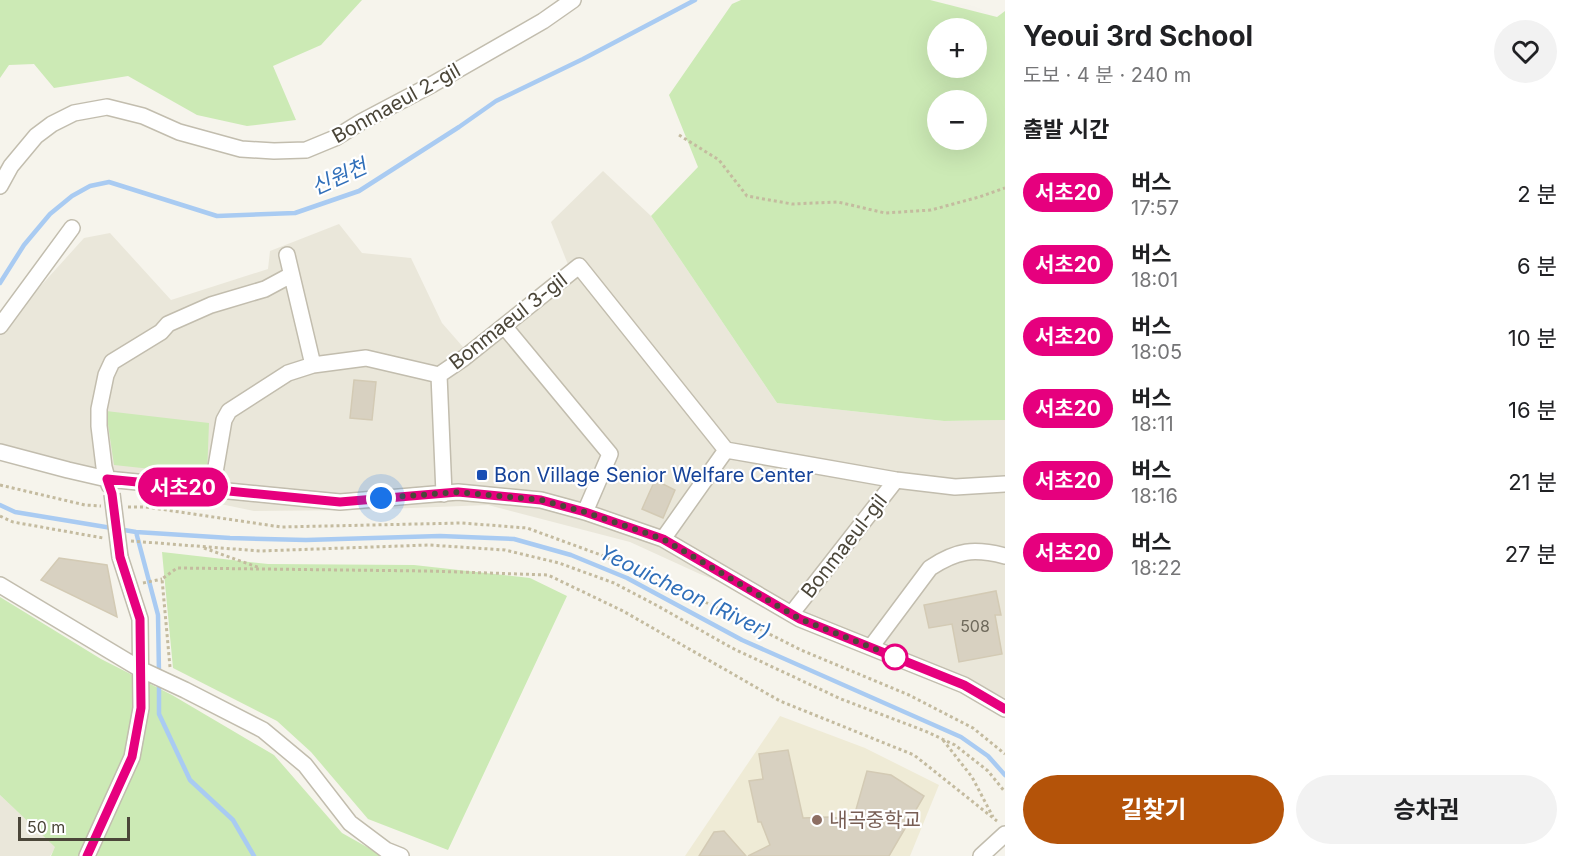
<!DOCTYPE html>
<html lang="ko">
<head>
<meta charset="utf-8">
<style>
  body { margin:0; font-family:Inter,"Noto Sans KR",sans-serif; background:#f2f2f2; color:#202124; height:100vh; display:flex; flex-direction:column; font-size:22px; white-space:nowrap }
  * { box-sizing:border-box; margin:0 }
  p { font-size:20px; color:#757577 }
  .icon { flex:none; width:33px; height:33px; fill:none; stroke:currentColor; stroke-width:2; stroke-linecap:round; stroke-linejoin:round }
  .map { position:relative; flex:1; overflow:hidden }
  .drawer { display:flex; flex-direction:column; background:#fff; width:570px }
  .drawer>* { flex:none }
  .badge { padding:0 12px; border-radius:20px; font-size:21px; line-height:39px }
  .buttons { position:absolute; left:927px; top:18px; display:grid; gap:12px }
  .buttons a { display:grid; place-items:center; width:60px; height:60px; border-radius:50%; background:#fff; box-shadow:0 6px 24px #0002; font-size:30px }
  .scale { position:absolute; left:18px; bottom:15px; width:112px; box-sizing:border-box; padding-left:6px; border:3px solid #4b4639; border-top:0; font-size:16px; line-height:21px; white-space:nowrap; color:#4b4639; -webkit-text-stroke:4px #fff; paint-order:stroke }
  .you { position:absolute; width:30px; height:30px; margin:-15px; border:4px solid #fff; border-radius:50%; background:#1a73e8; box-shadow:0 0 0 9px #1a73e833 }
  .map>.badge { position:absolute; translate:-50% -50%; box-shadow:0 0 0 3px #fff }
  h2 { padding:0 18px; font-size:22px; line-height:54px }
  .round { display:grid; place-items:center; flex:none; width:63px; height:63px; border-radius:32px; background:#f2f2f2 }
  .overview { display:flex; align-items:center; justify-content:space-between; height:102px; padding:0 18px }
  h1 { font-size:28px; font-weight:700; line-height:45px }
  .action { display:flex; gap:12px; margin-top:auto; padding:12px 18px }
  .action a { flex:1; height:69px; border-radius:36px; background:#b45309; color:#fff; font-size:24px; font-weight:700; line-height:69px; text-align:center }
  .action a+a { background:#f2f2f2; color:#202124 }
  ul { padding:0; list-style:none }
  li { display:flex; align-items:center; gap:18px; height:72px; padding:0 18px }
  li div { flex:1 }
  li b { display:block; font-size:22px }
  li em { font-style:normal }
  li .badge { min-width:66px; font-weight:700; text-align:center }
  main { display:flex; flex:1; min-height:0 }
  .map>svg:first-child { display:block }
  .residential { fill:#eae7da }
  .education { fill:#efebd6 }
  .green { fill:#cceab5; fill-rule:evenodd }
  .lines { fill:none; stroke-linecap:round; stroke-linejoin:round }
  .stream { stroke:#a9cbf2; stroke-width:4.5 }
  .building { fill:#d8d1c1; stroke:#d3cab4; stroke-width:1.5 }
  .minor-casing { stroke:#c2bdae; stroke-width:18 }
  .path { stroke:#c4bb9f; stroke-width:3; stroke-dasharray:3 3; stroke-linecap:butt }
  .minor { stroke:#fff; stroke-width:15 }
  .minor-bridge-casing { stroke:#c2bdae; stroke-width:18; stroke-linecap:butt }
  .minor-bridge { stroke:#fff; stroke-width:15 }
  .line-casing { stroke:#fff; stroke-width:14 }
  .line { stroke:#e6007e; stroke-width:9 }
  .walk { stroke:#4b4639; stroke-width:6; stroke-dasharray:0 10.8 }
  .transit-dot { fill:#1a4fb4; stroke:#fff; stroke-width:2 }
  .stop-dot { fill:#fff; stroke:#e6007e; stroke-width:3 }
  .education-dot { fill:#8d6e63; stroke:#fff; stroke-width:2 }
  .labels { text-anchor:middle; stroke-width:4.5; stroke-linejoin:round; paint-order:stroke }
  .number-label { font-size:16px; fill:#6e695b }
  .street-label { font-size:20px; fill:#4b4639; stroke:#fff }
  .transit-label { font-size:20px; fill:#164399; stroke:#fff; text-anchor:start }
  .education-label { font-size:20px; fill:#785e54; stroke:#fff; text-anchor:start }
  .water-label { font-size:21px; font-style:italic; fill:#306fb9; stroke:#fff }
</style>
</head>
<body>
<main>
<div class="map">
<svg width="1005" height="856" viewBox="0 0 1005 856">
  <rect width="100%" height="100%" fill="#f6f4ec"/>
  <path class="residential" d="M603,171L651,216L777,403L944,421L1005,420V698L890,646L864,640L700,574L630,542L488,505L359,510L254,511L0,458V331L84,238L110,233L171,300L268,269L270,251L339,224L362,253L411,258L442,323L470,355L569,267L551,222Z
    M0,795L56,847L50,856H0Z"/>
  <path class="education" d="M780,716L865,748L939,785L910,856H685Z"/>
  <path class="green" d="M0,0H362L321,45L273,66L296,120L247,126L197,115L128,76L54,88L34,64L9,65L0,78Z
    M741,0H930L997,17L1005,11V420L944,421L777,403L651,216L698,167L669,95L732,4ZM976,28V68H938V28ZM976,100V140H938V100Z
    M106,411L209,423L207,475L114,465Z
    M162,552L268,564L414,565L530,578L567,596L448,850L368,819L311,752L277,721L173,668Z
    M0,597L101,659L172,695L274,755L342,833L383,856H51L55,847L0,795Z"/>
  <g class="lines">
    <path class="stream" d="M0,283L24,245L50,214L72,196L90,186L109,182L217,216L295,213L359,191L459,127L496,101L583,59L695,0
      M0,505L15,512L136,532L230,538L306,540L440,536L514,539L571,555L627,578L742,640L961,737L988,756L1005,775
      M136,532L158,615L159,674
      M159,682V714L190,780L233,820L254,856"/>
  </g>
  <path class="building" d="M354,380L376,382L372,420L350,418Z
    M655,480L675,490L663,518L642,509Z
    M59,558L107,565L117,617L41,580Z
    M996,591L1001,615H995L1002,654L959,662L952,624L929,628L924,605Z
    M788,750L803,818L829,817L853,820L867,771L891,775L924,796L889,856H748L770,845L761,822H758L749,781L763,779L759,754Z
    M724,831L746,856H699L714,832Z"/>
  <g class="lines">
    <defs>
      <path id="minor" d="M0,186L11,166L36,136L52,124L74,113L107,107L143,116L179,132L241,149L274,151L306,150L335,138L361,122L433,84L543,21L573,0
        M287,255L313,365
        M0,326L72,228
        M504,326L610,454L585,512
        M726,450L896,480L955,487L1005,484
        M0,452L68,470L107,479L340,502L458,492L541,500L585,512L663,539L800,619L964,685L1005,709
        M109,485L104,467L99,426V409L106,375L112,362L161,332L168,324L211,305L265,289L291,275
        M212,490L224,420L229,411L288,373L313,365L366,358L439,375
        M444,494L439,375L464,358L579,266L726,450L663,539
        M0,585L140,669L185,690L263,730L305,765L350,823L386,850L401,856
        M792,613L896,480
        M871,647L930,568C957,550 974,548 1005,556
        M87,856L132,757L141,708L140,619L120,557
        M981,856L1005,834"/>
    </defs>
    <use href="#minor" class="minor-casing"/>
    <path class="path" d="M679,135L719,160L747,196L792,204L838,202L885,213L931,210L979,197L1005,188
      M0,485L85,505L101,506
      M128,507H146L281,527L462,523L527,528L601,555L718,608L801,650L909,695L973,728L1005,754
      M0,516L13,522L103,538
      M131,541L260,551L429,545L505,550L559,563L614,583L656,605L732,648L841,699L925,731L955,745L988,771L1005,792
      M204,548L260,568
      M143,583L162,579
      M170,667L162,579L177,568L428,571L548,575L623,611L780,701L914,755L997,821
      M943,740L972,777L993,817"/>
    <use href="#minor" class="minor"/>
    <defs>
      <path id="minor-bridge" d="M112,494L120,557"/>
    </defs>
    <use href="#minor-bridge" class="minor-bridge-casing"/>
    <use href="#minor-bridge" class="minor-bridge"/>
  </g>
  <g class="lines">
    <defs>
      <path id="line" d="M87,856L132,757L141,708L140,619L120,557L112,494L107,479L340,502L458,492L541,500L585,512L663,539L800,619L964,685L1005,709"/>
    </defs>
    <use href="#line" class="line-casing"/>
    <use href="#line" class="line"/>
    <path class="walk" d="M381,498L458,492L541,500L585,512L663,539L800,619L895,657"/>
  </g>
  <rect class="transit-dot" x="476" y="469" width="12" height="12" rx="3"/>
  <circle class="stop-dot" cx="895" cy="657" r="12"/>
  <circle class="education-dot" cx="817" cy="820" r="6"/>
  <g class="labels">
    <g class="number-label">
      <text x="975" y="632">508</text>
    </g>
    <g class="street-label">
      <text transform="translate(396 103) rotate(-29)" y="7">Bonmaeul 2-gil</text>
      <text transform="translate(508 321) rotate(-38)" y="7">Bonmaeul 3-gil</text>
      <text transform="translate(844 546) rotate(-52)" y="7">Bonmaeul-gil</text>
    </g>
    <g class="transit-label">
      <text x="494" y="482">Bon Village Senior Welfare Center</text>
    </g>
    <g class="education-label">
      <text x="829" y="827">내곡중학교</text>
    </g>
    <g class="water-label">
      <text transform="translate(339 177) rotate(-24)" y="7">신원천</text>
      <text transform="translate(685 592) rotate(26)" y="7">Yeouicheon (River)</text>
    </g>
  </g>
</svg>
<div class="buttons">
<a>+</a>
<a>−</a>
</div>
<div class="scale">50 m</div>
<div class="you" style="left:381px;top:498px"></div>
<b class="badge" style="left:183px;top:487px;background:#e6007e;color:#fff">서초20</b>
</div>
<section class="drawer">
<div class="overview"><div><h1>Yeoui 3rd School</h1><p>도보 · 4 분 · 240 m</p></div><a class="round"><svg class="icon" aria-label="heart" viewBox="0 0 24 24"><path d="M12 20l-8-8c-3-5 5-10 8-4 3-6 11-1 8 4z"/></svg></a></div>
<h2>출발 시간</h2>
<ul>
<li><span class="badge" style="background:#e6007e;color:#fff">서초20</span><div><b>버스</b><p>17:57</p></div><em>2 분</em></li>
<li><span class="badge" style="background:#e6007e;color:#fff">서초20</span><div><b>버스</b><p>18:01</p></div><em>6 분</em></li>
<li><span class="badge" style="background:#e6007e;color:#fff">서초20</span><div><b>버스</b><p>18:05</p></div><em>10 분</em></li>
<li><span class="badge" style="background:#e6007e;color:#fff">서초20</span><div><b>버스</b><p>18:11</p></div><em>16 분</em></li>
<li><span class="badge" style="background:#e6007e;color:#fff">서초20</span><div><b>버스</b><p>18:16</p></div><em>21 분</em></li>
<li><span class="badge" style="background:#e6007e;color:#fff">서초20</span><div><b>버스</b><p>18:22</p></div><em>27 분</em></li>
</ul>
<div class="action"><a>길찾기</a><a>승차권</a></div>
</section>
</main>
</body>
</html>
